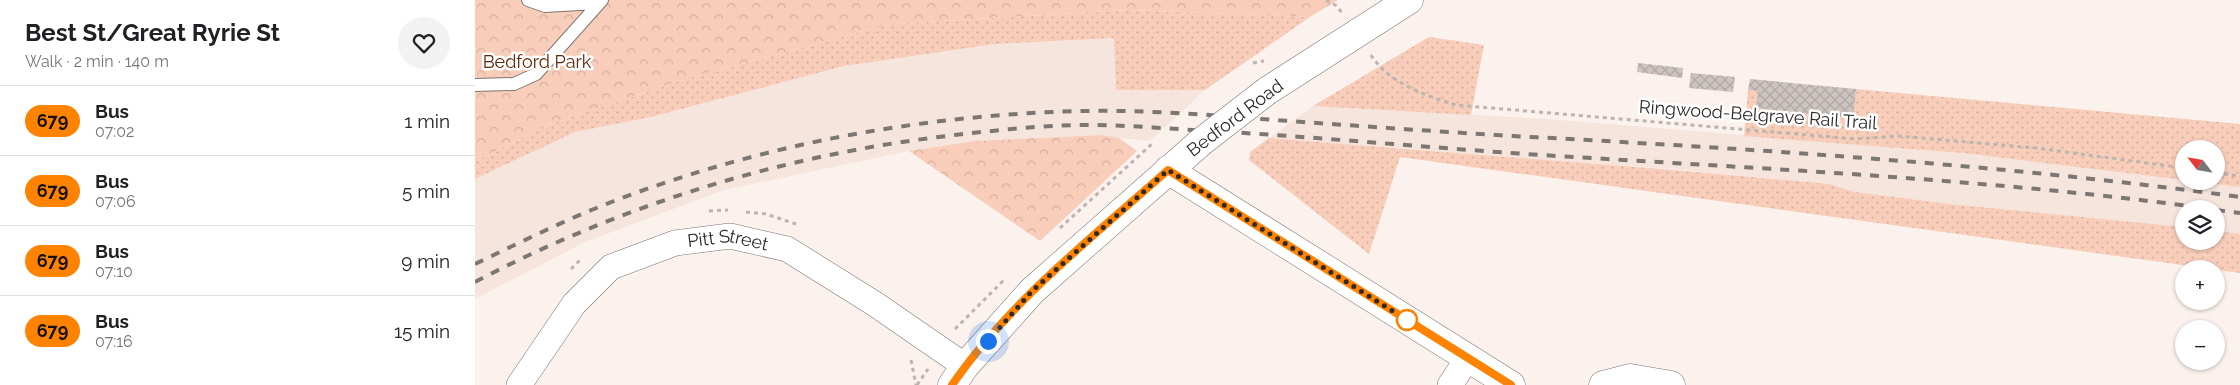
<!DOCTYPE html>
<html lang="en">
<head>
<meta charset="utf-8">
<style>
  body { margin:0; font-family:Raleway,sans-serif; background:#f2f2f2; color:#202124; height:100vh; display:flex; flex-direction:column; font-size:19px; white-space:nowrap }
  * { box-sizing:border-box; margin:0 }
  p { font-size:16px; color:#757577 }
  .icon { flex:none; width:28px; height:28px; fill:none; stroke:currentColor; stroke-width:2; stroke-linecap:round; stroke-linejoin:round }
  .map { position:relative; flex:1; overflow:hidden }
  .side { display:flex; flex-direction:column; background:#fff; width:475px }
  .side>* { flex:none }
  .badge { padding:0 10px; border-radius:16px; font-size:18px; line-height:32px }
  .needle { width:32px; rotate:301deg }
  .buttons { position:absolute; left:1700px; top:140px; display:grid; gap:10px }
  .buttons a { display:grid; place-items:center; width:50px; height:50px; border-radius:50%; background:#fff; box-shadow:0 1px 4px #0004; font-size:25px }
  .you { position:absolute; width:25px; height:25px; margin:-12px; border:4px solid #fff; border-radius:50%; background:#1a73e8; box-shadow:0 0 0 8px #1a73e833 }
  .map>.badge { position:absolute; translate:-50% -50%; box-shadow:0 0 0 2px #fff }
  .round { display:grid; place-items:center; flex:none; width:52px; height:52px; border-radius:26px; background:#f2f2f2 }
  .summary { display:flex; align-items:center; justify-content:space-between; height:85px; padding:0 25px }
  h1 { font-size:24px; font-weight:700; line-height:38px }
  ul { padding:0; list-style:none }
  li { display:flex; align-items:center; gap:15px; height:70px; padding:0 25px; border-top:1px solid #e0e0e0 }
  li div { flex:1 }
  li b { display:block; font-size:19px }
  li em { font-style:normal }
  li .badge { min-width:55px; font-weight:700; text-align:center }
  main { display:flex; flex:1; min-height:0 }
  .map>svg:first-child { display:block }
  .built { fill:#f6e5dd }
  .grass { fill:url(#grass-dots) }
  .park { fill:url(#park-crowns) }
  .building { fill:url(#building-cross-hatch) }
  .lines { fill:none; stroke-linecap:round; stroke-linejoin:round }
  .service-casing { stroke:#7d7571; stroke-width:14 }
  .minor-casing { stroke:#7d7571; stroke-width:26 }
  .tertiary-casing { stroke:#7d7571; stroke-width:29 }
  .secondary-casing { stroke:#7d7571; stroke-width:29 }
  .path { stroke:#bcb4b1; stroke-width:3; stroke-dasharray:4 4; stroke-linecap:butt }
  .service { stroke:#fff; stroke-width:12 }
  .minor { stroke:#fff; stroke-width:25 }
  .tertiary { stroke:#fff; stroke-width:28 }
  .secondary { stroke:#fff; stroke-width:28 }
  .rail { stroke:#7d7774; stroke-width:4; stroke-dasharray:9 9; stroke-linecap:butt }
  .secondary-bridge-casing { stroke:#7d7571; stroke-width:29; stroke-linecap:butt }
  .secondary-bridge { stroke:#fff; stroke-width:28 }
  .line-casing { stroke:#fff; stroke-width:11 }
  .line { stroke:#ff8200; stroke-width:8 }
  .walk { stroke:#2e2a28; stroke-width:5; stroke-dasharray:0 9 }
  .stop-dot { fill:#fff; stroke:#ff8200; stroke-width:2.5 }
  .labels { text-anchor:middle; stroke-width:5; stroke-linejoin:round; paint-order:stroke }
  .park-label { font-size:18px; fill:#5f280a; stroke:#fff }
  .street-label { font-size:18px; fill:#2e2a28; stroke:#fff }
</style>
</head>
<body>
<main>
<section class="side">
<div class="summary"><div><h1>Best St/Great Ryrie St</h1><p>Walk · 2 min · 140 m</p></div><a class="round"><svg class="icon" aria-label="heart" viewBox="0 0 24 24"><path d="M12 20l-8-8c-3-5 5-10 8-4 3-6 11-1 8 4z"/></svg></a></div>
<ul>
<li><span class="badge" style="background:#ff8200;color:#111">679</span><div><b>Bus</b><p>07:02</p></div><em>1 min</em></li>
<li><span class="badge" style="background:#ff8200;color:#111">679</span><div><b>Bus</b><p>07:06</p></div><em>5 min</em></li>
<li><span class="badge" style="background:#ff8200;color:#111">679</span><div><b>Bus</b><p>07:10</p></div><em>9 min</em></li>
<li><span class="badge" style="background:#ff8200;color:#111">679</span><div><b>Bus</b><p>07:16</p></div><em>15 min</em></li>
</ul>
</section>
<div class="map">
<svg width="1765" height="385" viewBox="0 0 1765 385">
  <defs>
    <pattern id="grass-dots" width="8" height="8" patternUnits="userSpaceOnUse" patternTransform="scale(1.25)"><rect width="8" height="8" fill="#f8cdba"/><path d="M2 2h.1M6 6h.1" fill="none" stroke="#d5b0a0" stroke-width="1.8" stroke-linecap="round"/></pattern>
    <pattern id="park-crowns" width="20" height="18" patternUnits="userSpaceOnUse" patternTransform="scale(1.25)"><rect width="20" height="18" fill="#f8cdba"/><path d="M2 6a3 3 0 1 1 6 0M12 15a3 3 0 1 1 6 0" fill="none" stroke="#d5b0a0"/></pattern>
    <pattern id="building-cross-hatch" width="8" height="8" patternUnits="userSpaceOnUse" patternTransform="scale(1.25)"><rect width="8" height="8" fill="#cdc4c0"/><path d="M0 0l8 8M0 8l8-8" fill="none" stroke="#b0a9a5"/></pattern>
  </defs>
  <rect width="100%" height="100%" fill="#fbf1ed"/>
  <path class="built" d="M639,38L641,90H730L675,141L644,138L627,135L500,141L434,151L249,190L110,242L0,299V179L100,132L176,117L369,66L520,44Z
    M838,106L1072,119L1488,153L1765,187V234L1741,231V209H1709V227L1475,204L1380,192L1354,184L1197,169L1051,159L794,138Z"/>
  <path class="grass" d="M652,10L835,17L730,90H641L639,38L520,44L369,66L176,117L100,132L0,179V161L75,124L210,79L415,24Z
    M954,37L1009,45L996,115L838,106Z
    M1381,89L1765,124V187L1715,181H1741V149H1709V180L1488,153L1269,136L1273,90L1283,91L1282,108L1377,119Z
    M794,138C981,154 1168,166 1354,184L1380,192L1475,204L1709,227V241H1741V231L1765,234V273L925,157L894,254L774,160L775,152Z"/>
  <path class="park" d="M0,0H863L835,17L652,10L415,24L210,79L75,124L0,161Z
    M627,135L644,138L662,151L565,241L434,151L500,141Z"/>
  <path class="building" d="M1163,63L1208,68L1207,78L1162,72Z
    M1216,73L1260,77L1258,92L1214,88Z
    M1275,79L1381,89L1378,119L1281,108L1283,91L1273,90Z"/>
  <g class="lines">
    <defs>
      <path id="service" d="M53,0L70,6L122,3
        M0,85L39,84L61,74L127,0"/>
      <g id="minor">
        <path id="s1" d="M44,385L99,304L136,267L200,243L255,236L312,249L400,304L490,366"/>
        <path d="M975,385L993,358"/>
      </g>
      <path id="tertiary" d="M1128,385L1155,378L1196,385"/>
      <path id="secondary" d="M792,91L934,0
        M693,170L1036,385
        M477,385L490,366L557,291L726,142"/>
    </defs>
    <use href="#service" class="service-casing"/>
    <use href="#minor" class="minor-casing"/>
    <use href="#tertiary" class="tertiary-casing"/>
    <use href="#secondary" class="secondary-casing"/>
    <path class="path" d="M851,0L862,6L867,13
      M896,55C913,83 952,96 981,105L1381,139L1423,136L1561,148L1709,168
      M778,63L789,61
      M1741,173L1765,176
      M234,211L253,210
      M271,212L291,214L321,224
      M585,228L679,142
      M96,269L107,258
      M480,329L529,280
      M436,360L441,385
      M442,385L453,369"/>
    <use href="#service" class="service"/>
    <use href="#minor" class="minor"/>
    <use href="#tertiary" class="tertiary"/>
    <use href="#secondary" class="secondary"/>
    <path class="rail" d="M1741,210L1765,213
      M0,264C46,242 92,219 139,201C288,144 447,115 606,111C666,110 726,114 786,119C870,125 954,131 1038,136C1281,149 1524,164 1765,197
      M0,282C150,203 312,154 480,135C524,130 569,125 613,125C654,125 696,129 737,131C858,138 978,150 1099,157C1312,170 1524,180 1736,209"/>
    <defs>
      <path id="secondary-bridge" d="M726,142L792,91"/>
    </defs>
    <use href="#secondary-bridge" class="secondary-bridge-casing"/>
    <use href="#secondary-bridge" class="secondary-bridge"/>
  </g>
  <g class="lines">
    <defs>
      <path id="line" d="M477,385C534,302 619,236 693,170L1036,385"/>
    </defs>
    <use href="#line" class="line-casing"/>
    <use href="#line" class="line"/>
    <path class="walk" d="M513,341L557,291L693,170L932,320"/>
  </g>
  <circle class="stop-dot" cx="932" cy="320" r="10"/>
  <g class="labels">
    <g class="park-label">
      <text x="62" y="68">Bedford Park</text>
    </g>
    <g class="street-label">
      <text transform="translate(1283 115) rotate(4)" y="6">Ringwood-Belgrave Rail Trail</text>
      <text transform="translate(760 118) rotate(-37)" y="6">Bedford Road</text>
      <text dy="6" stroke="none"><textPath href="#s1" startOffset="272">Pitt Street</textPath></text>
    </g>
  </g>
</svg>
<div class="buttons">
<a><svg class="needle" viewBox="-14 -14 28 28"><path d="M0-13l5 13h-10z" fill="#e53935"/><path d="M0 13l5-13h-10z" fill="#757577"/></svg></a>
<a><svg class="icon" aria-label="layers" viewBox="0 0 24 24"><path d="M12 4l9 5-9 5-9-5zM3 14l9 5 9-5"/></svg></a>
<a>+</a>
<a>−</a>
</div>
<div class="you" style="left:513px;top:341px"></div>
</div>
</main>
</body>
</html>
